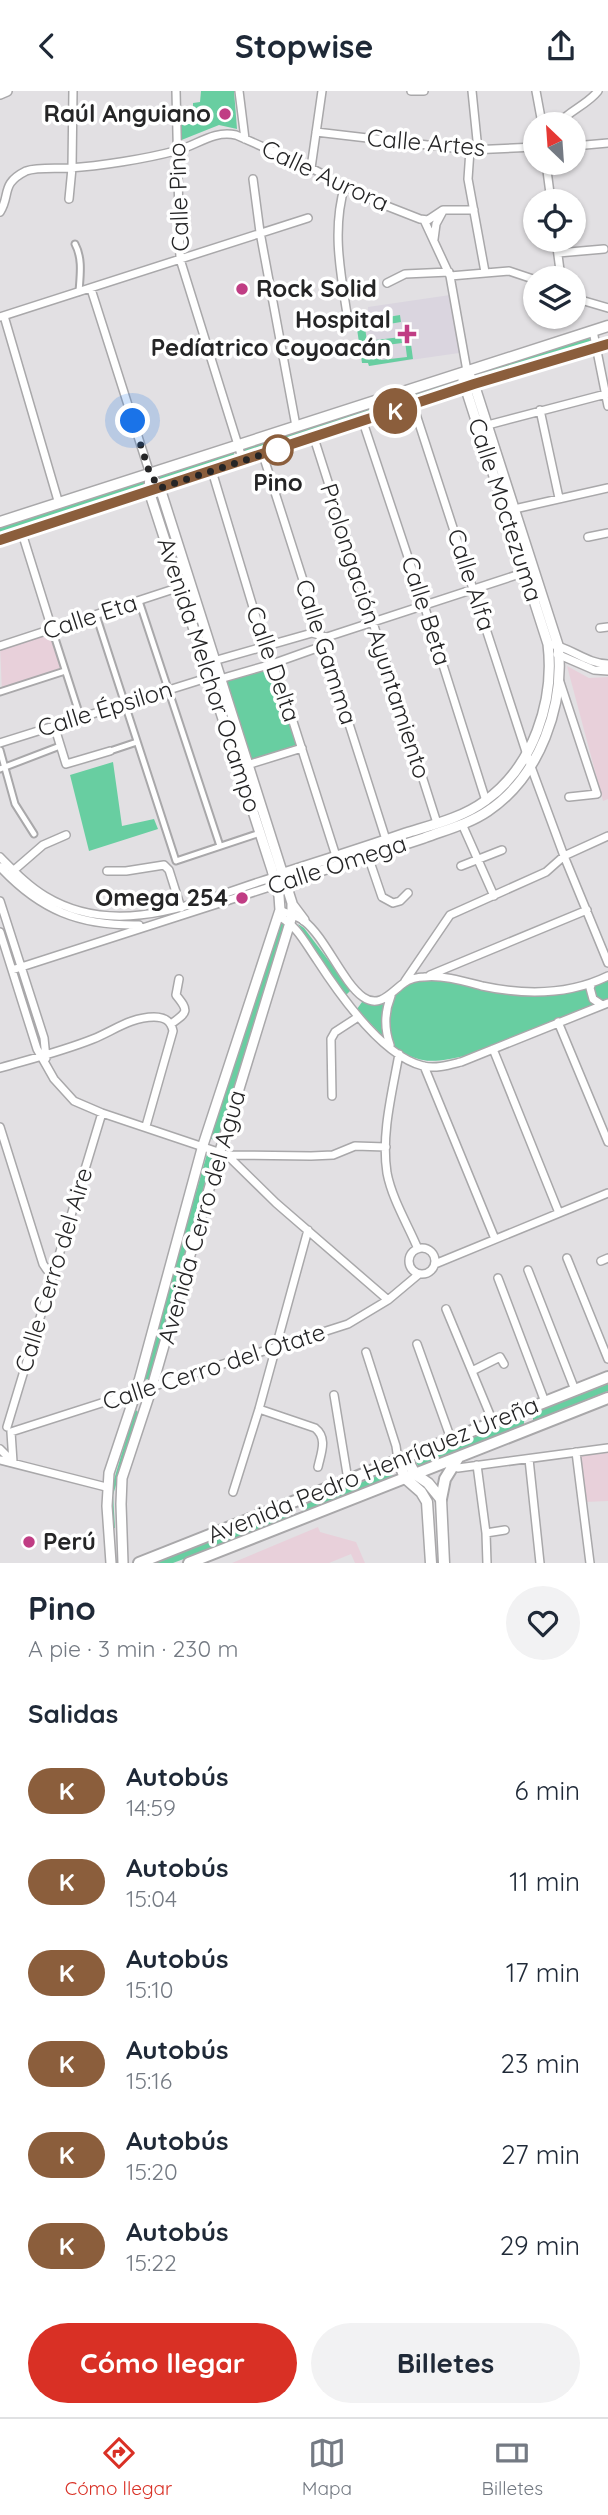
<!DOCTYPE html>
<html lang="es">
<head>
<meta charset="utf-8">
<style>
  body { margin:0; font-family:Quicksand,sans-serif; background:#f2f2f3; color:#1f2937; height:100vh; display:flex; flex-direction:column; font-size:26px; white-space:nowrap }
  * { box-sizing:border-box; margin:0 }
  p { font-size:23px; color:#747a83 }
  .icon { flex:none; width:38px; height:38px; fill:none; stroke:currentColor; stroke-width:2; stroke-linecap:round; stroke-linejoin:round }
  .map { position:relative; height:1472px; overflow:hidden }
  .side { display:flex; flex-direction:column; background:#fff; flex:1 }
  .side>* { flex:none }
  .badge { padding:0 14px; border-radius:23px; font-size:24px; line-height:46px }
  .needle { width:46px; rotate:335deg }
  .tools { position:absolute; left:523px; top:21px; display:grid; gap:14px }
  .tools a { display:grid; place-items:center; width:63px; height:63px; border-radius:50%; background:#fff; box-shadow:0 2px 5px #0004; font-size:35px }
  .you { position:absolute; width:35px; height:35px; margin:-18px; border:5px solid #fff; border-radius:50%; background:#1a73e8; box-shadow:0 0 0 10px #1a73e833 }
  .map>.badge { position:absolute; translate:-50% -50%; box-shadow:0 0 0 4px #fff }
  h2 { padding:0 28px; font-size:26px; line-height:63px }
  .round { display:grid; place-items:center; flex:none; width:74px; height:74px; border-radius:37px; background:#f2f2f3 }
  .overview { display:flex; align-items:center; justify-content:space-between; height:119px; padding:0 28px }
  h1 { font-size:33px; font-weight:800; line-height:52px }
  .button { display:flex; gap:14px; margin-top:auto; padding:14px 28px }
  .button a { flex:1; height:80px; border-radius:42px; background:#d93025; color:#fff; font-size:28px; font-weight:800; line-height:80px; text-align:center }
  .button a+a { background:#f2f2f3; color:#1f2937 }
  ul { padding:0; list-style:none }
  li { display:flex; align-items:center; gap:21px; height:91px; padding:0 28px }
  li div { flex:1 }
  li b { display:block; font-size:26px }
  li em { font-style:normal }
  li .badge { min-width:77px; font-weight:700; text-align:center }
  header { display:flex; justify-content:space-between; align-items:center; height:91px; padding:0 28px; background:#fff; font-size:32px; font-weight:800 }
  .menu { display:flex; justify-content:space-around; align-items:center; height:98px; border-top:2px solid #e0e1e3; background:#fff; font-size:19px; color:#747a83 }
  .menu a { display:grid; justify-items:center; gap:4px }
  .menu .on { color:#d93025 }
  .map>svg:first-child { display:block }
  .built { fill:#dad5df }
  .education { fill:#e8d0da }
  .green { fill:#68cea1 }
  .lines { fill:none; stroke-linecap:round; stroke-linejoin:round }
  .pedestrian-casing { stroke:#a9a8aa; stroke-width:9 }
  .minor-casing { stroke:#a9a8aa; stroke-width:10 }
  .tertiary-casing { stroke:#a9a8aa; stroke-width:12 }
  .secondary-casing { stroke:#a9a8aa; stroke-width:13 }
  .primary-casing { stroke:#a9a8aa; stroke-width:14 }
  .pedestrian { stroke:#fff; stroke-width:5 }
  .minor { stroke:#fff; stroke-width:7 }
  .tertiary { stroke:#fff; stroke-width:9 }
  .secondary { stroke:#fff; stroke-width:10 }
  .primary { stroke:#fff; stroke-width:10 }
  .line-casing { stroke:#fff; stroke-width:16 }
  .line { stroke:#8b5e3c; stroke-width:10 }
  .walk { stroke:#252526; stroke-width:7; stroke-dasharray:0 12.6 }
  .poi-dot { fill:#c03d84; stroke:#fff; stroke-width:2.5 }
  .stop-dot { fill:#fff; stroke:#8b5e3c; stroke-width:3.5 }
  .labels { text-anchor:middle; stroke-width:7; stroke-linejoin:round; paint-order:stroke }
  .poi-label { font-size:24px; font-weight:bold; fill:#252526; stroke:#fff; text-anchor:end }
  .street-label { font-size:24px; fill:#252526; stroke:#fff }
  .stop-label { font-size:24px; font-weight:bold; fill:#252526; stroke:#fff }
</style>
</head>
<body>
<header><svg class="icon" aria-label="back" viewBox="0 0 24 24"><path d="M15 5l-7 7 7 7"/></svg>Stopwise<svg class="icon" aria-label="share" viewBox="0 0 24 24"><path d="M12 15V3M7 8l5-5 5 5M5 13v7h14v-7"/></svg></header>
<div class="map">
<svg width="608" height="1472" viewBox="0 0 608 1472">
  <rect width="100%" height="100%" fill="#e2e0e3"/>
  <path class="built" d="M450,204L459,262L369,275L368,272H362L355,224L368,221V216Z"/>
  <path class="education" d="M52,538L65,580L2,601L0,555Z
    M567,575L589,587L608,586V708L603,710Z
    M608,1359V1410L585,1411L578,1363Z
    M318,1436L320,1441L356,1451L365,1472H355L351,1463L329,1472H232Z"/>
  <path class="green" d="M201,0H234L237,38L219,34L179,50L178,29L193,27V12L200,11Z
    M368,221L370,229L400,224L401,231L365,237L367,250L401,246L402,252L379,255L381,269L407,266L404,242L407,241V246H410L413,268L369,275L368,272H362L355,224Z
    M589,245L591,254L476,289L474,283Z
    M458,287L462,294L244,364L242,357Z
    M233,360L236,368L163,392L157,385Z
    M144,389L146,397L0,443V434Z
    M265,577L280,596L299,653L250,669L226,589Z
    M113,671L122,735L154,728L158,738L89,760L70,684Z
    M281,831L288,834L217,1051L210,1047Z
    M298,833L304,837L351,899L345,905Z
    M608,885V911C570,926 460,977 423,969C416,968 404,963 398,959C377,945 389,899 411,890C415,888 422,888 427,887L544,902Z
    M387,910L381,935L386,949L357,918L362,911Z
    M207,1063L213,1064L149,1288L142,1289Z
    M608,1293V1300L533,1330V1322Z
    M135,1318L138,1321L113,1404L115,1437H113L110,1402Z
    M524,1327V1335L418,1375L415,1368Z
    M385,1382L397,1386L303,1421L302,1414Z
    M285,1420L287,1429L173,1472H151Z"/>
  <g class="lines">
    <defs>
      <path id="pedestrian" d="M75,153C83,168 80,185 79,201
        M139,510L220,755
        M96,524L176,770L260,742
        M52,538L80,625
        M0,601L65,580
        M0,659L15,713L34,743
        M110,660L137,651
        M0,678L60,655"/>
      <path id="minor" d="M176,0L180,168L243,370
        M239,0L245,48
        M411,0H424
        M472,0L478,59
        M536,0L541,27
        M558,33C570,19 587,14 598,0
        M316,41L470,59L536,56
        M574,55L608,52
        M470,59L468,88L485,181
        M546,72L551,110
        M311,77L322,0
        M253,88L260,141L296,335
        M345,94C332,137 340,179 347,223
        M69,108L72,77L73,0
        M0,121C11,104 0,93 26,80C38,76 56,78 69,77C100,75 145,68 175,60C197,55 212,39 236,44L311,77L374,110L420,128L428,129L443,119H474
        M424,129L450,185L467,280
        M434,148L436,133L443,120
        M556,149L561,187
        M558,162L604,158
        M450,185L509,180L536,189
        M387,192L405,183L449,181
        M91,198L150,383
        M574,207L608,217
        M4,225L59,413
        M0,226L308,127
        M593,240L608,315
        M413,314L530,673L564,765L608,872
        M540,319L559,407
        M363,331L424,514L486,710
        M484,335L606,303
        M314,347L437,732
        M263,364L389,758
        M212,380L265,556L281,593L336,765
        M510,419L608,397
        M22,442L52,538
        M588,446L608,442
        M600,537L608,536
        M548,553C570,555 586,573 608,573
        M0,555L180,496
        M557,563L594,579L608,580
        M210,571L312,542L327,546L529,480
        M559,588L597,703L569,706
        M54,634L66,673L110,660
        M0,652L210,586L220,588L272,573L317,557L327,546
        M247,674L302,657
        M462,733L494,805
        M368,765L382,806L393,812L400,810L408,802
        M0,766C14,780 28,795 45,805C119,850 200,809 274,786
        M461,775L502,759
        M0,776C40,819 79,835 139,834
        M13,780L43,754L66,744
        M107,780H126L164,774L169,779L181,817
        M0,810L44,947L46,967
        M280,819C287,823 298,825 304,830C325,846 343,892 363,906C380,918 391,901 404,892C409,888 418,886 424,886C443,884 463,890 482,895C524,904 569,904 608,885
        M278,825C297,834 305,852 317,869C339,903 382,965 423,975C436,978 449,974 461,971L608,912
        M0,841L37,958L54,988L74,1010L102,1022L227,1064L311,1065L333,1064L355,1055L386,1056
        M12,879L276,794
        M430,884L587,819
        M405,890L450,824L546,781L564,765L608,745
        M592,892L590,897L593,908L602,914
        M558,931L608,1051
        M171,933C188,921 189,920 176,904L179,888
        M390,954C384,937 384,922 391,905
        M493,958L559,1122
        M399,963C392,1002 381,1044 387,1082C392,1108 408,1134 418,1158
        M424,975L495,1148
        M0,977C31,968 63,960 93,948C113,940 131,926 154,926C165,926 171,930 173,940L146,1035
        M332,1005L331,948L335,941L358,926
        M0,1036L43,1173L47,1179L54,1182
        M227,1064L276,1112L388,1209
        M409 1170a13 13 0 1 1 26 0a13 13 0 1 1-26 0Z
        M567,1167L608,1268
        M601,1170L608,1167
        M435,1173L608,1102
        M528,1179L575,1299
        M498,1187L545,1311
        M446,1218L493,1331
        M417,1253L451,1348
        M366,1261L396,1355L398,1369
        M472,1280L500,1266L504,1273
        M334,1304L348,1389
        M259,1318L315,1337C328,1347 321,1362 318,1376
        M7,1336L102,1022
        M11,1341L348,1233L388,1209L419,1183
        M11,1341L13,1371
        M0,1358L12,1370
        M576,1361L590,1472
        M529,1368L540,1472
        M0,1369L106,1396
        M477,1374L486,1442L487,1472
        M458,1377L608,1357
        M233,1401L259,1318L308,1139
        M486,1442L505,1439"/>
      <path id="tertiary" d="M0,3L7,0
        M278,784C321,770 363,757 406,742C432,734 462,727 485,710C533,676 555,610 548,553L463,289L467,280
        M280,793C328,777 376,763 424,747C445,739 469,733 488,720C540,685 565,614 558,554L474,293L467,280
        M292,813L304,829
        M111,1472L107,1415L109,1382L136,1301L203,1054L280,819L279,805L272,779L149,400L150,383
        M123,1472L121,1413L122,1387L152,1296L220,1060L292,825V812L160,397L150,383"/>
      <path id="secondary" d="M0,431L608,235
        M0,449L474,293L608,253
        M406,1366L415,1383L428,1392L441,1408L444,1472
        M398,1369L405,1387L421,1401L427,1411L431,1472"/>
      <path id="primary" d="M441,1408L445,1388L458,1367
        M139,1472L608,1286
        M189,1472L608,1307"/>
    </defs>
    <use href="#pedestrian" class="pedestrian-casing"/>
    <use href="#minor" class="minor-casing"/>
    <use href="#tertiary" class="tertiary-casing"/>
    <use href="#secondary" class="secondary-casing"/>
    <use href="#primary" class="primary-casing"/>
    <use href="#pedestrian" class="pedestrian"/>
    <use href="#minor" class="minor"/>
    <use href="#tertiary" class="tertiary"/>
    <use href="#secondary" class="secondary"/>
    <use href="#primary" class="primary"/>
  </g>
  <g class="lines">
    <defs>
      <path id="line" d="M0,449L474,293L608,253"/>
    </defs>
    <use href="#line" class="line-casing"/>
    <use href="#line" class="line"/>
    <path class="walk" d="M133,330L150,383L160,397L288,355L278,359"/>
  </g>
  <g class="poi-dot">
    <circle cx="225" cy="23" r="7"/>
    <circle cx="242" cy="198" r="7"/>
    <path d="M403.5 232.5h7v7h7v7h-7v7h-7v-7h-7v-7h7z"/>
    <circle cx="242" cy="807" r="7"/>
    <circle cx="29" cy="1451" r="7"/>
  </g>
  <circle class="stop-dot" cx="278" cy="359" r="14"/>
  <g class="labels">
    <g class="poi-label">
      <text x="211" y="31">Raúl Anguiano</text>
      <text x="256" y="206" text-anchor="start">Rock Solid</text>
      <text x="391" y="237">Hospital<tspan x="391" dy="28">Pedíatrico Coyoacán</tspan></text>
      <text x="228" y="815">Omega 254</text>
      <text x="43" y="1459" text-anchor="start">Perú</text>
    </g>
    <g class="street-label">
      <text transform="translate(426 52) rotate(5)" y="8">Calle Artes</text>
      <text transform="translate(325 85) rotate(25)" y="8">Calle Aurora</text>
      <text transform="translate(179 106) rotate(-92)" y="8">Calle Pino</text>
      <text transform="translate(505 419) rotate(72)" y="8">Calle Moctezuma</text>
      <text transform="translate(471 489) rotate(72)" y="8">Calle Alfa</text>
      <text transform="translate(426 520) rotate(72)" y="8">Calle Beta</text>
      <text transform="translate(90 526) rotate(-18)" y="8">Calle Eta</text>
      <text transform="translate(375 540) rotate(72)" y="8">Prolongación Ayuntamiento</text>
      <text transform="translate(326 561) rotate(72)" y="8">Calle Gamma</text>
      <text transform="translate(273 573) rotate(71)" y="8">Calle Delta</text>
      <text transform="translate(209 584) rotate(72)" y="8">Avenida Melchor Ocampo</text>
      <text transform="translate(105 618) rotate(-17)" y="8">Calle Épsilon</text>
      <text transform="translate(337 774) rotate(-18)" y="8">Calle Omega</text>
      <text transform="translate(202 1126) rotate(-74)" y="8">Avenida Cerro del Agua</text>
      <text transform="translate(54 1179) rotate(-73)" y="8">Calle Cerro del Aire</text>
      <text transform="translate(214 1276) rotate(-18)" y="8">Calle Cerro del Otate</text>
      <text transform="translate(373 1379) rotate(-22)" y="8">Avenida Pedro Henríquez Ureña</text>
    </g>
    <g class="stop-label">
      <text x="278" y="400">Pino</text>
    </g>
  </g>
</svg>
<div class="tools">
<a><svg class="needle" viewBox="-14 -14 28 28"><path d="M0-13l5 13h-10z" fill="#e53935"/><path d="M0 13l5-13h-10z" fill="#747a83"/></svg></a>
<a><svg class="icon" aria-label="locate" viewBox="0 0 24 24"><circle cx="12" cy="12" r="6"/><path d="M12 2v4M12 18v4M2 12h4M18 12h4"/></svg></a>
<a><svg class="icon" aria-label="layers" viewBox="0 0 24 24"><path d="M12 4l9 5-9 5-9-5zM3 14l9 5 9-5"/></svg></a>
</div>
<div class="you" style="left:133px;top:330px"></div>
<b class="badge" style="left:395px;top:320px;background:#8b5e3c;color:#fff">K</b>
</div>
<section class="side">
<div class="overview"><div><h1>Pino</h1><p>A pie · 3 min · 230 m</p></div><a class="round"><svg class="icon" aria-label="heart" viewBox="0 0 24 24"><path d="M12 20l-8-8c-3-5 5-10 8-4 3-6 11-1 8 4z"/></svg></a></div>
<h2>Salidas</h2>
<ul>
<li><span class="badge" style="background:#8b5e3c;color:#fff">K</span><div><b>Autobús</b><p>14:59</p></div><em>6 min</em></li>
<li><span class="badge" style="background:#8b5e3c;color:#fff">K</span><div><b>Autobús</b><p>15:04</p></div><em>11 min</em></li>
<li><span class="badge" style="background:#8b5e3c;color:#fff">K</span><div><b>Autobús</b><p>15:10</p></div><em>17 min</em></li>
<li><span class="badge" style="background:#8b5e3c;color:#fff">K</span><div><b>Autobús</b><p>15:16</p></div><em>23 min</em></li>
<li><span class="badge" style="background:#8b5e3c;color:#fff">K</span><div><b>Autobús</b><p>15:20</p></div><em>27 min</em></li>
<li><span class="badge" style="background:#8b5e3c;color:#fff">K</span><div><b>Autobús</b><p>15:22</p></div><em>29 min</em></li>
</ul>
<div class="button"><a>Cómo llegar</a><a>Billetes</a></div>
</section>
<nav class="menu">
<a class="on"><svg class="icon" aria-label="directions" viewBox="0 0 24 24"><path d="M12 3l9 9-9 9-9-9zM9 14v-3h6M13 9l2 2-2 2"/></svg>Cómo llegar</a>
<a><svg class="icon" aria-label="map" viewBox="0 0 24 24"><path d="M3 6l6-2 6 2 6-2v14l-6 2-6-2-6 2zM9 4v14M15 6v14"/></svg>Mapa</a>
<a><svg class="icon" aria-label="tickets" viewBox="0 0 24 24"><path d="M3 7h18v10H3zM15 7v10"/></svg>Billetes</a>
</nav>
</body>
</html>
